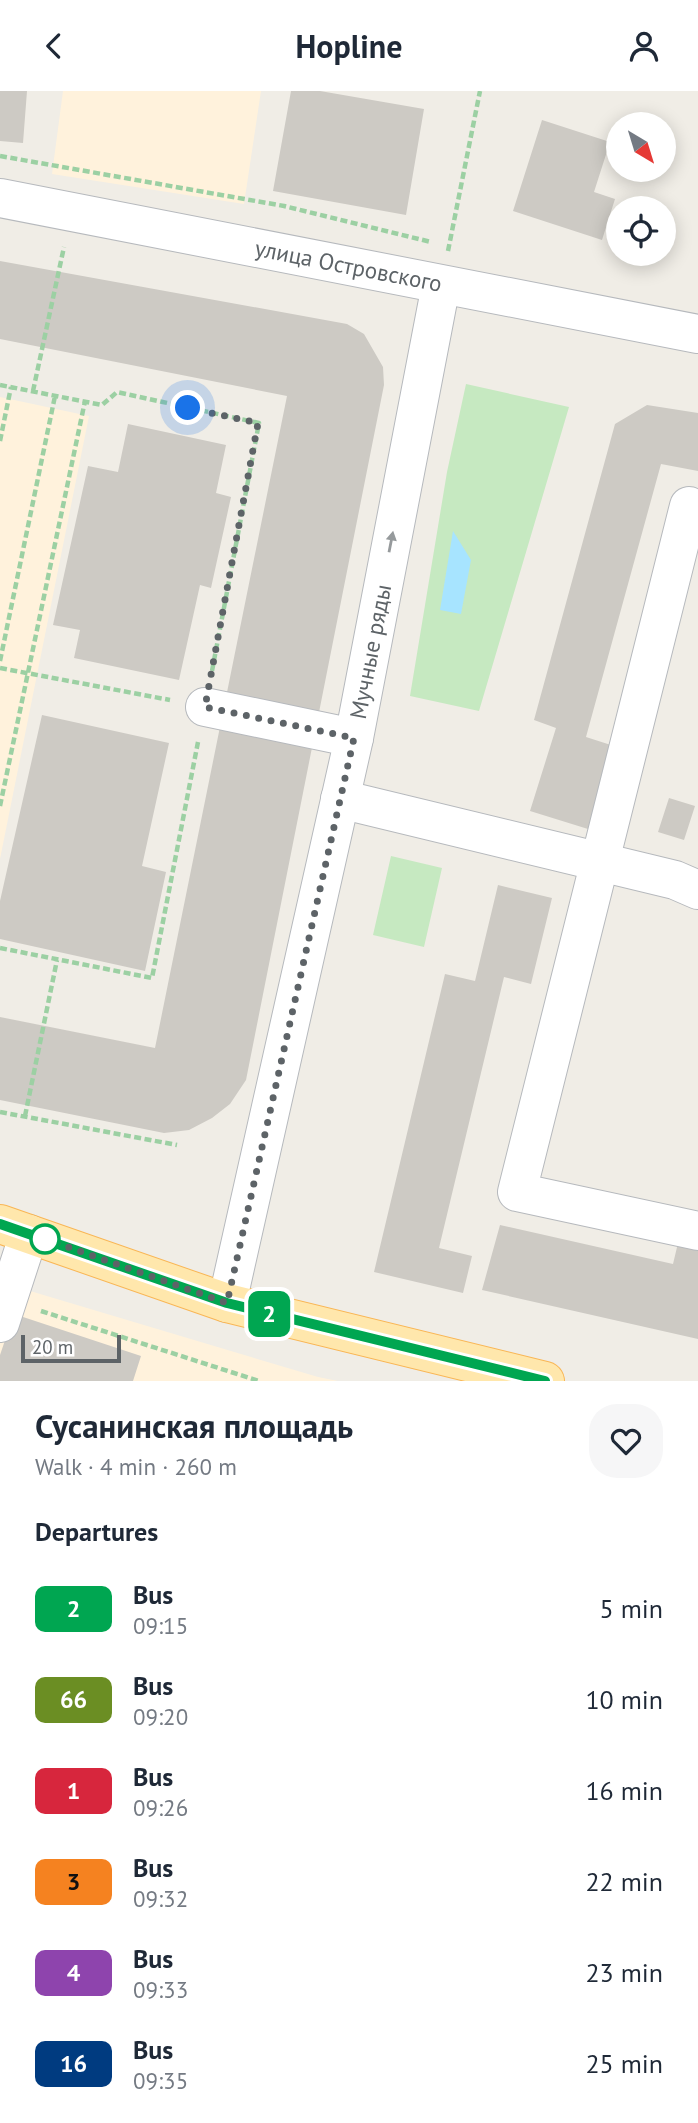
<!DOCTYPE html>
<html lang="en">
<head>
<meta charset="utf-8">
<style>
  body { margin:0; font-family:"PT Sans",sans-serif; background:#f6f6f7; color:#1f2937; height:100vh; display:flex; flex-direction:column; font-size:26px; white-space:nowrap }
  * { box-sizing:border-box; margin:0 }
  p { font-size:23px; color:#747a83 }
  .icon { flex:none; width:38px; height:38px; fill:none; stroke:currentColor; stroke-width:2; stroke-linecap:round; stroke-linejoin:round }
  .map { position:relative; height:1290px; overflow:hidden }
  .details { display:flex; flex-direction:column; background:#fff; flex:1 }
  .details>* { flex:none }
  .badge { padding:0 14px; border-radius:10px; font-size:24px; line-height:46px }
  .needle { width:46px; rotate:142deg }
  .buttons { position:absolute; left:606px; top:21px; display:grid; gap:14px }
  .buttons a { display:grid; place-items:center; width:70px; height:70px; border-radius:50%; background:#fff; box-shadow:0 4px 18px #0003; font-size:35px }
  .scale { position:absolute; left:21px; bottom:18px; width:100px; box-sizing:border-box; padding-left:7px; border:4px solid #5d6367; border-top:0; font-size:19px; line-height:24px; white-space:nowrap; color:#5d6367; -webkit-text-stroke:5px #fff; paint-order:stroke }
  .you { position:absolute; width:35px; height:35px; margin:-18px; border:5px solid #fff; border-radius:50%; background:#1a73e8; box-shadow:0 0 0 10px #1a73e833 }
  .map>.badge { position:absolute; translate:-50% -50%; box-shadow:0 0 0 4px #fff }
  h2 { padding:0 35px; font-size:26px; line-height:63px }
  .round { display:grid; place-items:center; flex:none; width:74px; height:74px; border-radius:28px; background:#f6f6f7 }
  .overview { display:flex; align-items:center; justify-content:space-between; height:119px; padding:0 35px }
  h1 { font-size:33px; font-weight:800; line-height:52px }
  ul { padding:0; list-style:none }
  li { display:flex; align-items:center; gap:21px; height:91px; padding:0 35px }
  li div { flex:1 }
  li b { display:block; font-size:26px }
  li em { font-style:normal }
  li .badge { min-width:77px; font-weight:700; text-align:center }
  header { display:flex; justify-content:space-between; align-items:center; height:91px; padding:0 35px; background:#fff; font-size:32px; font-weight:800 }
  .map>svg:first-child { display:block }
  .commercial { fill:#fff2dc }
  .green { fill:#c6e9c1 }
  .water { fill:#a7e4ff }
  .building { fill:#cdcac4 }
  .lines { fill:none; stroke-linecap:round; stroke-linejoin:round }
  .minor-casing { stroke:#b6b9bd; stroke-width:40 }
  .major-casing { stroke:#f9b655; stroke-width:40 }
  .path { stroke:#9cd0a3; stroke-width:4.5; stroke-dasharray:7 3.5; stroke-linecap:butt }
  .minor { stroke:#fff; stroke-width:38 }
  .major { stroke:#ffe7ac; stroke-width:38 }
  .oneway { fill:#969a9c }
  .line-casing { stroke:#fff; stroke-width:16 }
  .line { stroke:#00a651; stroke-width:10 }
  .walk { stroke:#5d6367; stroke-width:7; stroke-dasharray:0 12.6 }
  .stop-dot { fill:#fff; stroke:#00a651; stroke-width:3.5 }
  .labels { text-anchor:middle; stroke-width:7; stroke-linejoin:round; paint-order:stroke }
  .street-label { font-size:23px; fill:#5d6367; stroke:#fff }
</style>
</head>
<body>
<header><svg class="icon" aria-label="back" viewBox="0 0 24 24"><path d="M15 5l-7 7 7 7"/></svg>Hopline<svg class="icon" aria-label="person" viewBox="0 0 24 24"><circle cx="12" cy="8" r="4"/><path d="M4 21q1-7 8-7t8 7"/></svg></header>
<div class="map">
<svg width="698" height="1290" viewBox="0 0 698 1290">
  <rect width="100%" height="100%" fill="#f0ede6"/>
  <path class="commercial" d="M63,0H261L244,113L52,83Z
    M0,306L89,325L0,768Z
    M0,1191L318,1286L338,1290H0Z"/>
  <path class="green" d="M466,293L569,316L479,620L410,605L447,381Z
    M391,765L442,777L424,856L373,844Z"/>
  <path class="water" d="M453,440L471,469L461,523L440,519Z"/>
  <path class="building" d="M0,0H27L23,52L0,50Z
    M291,0H320L424,18L406,124L273,100Z
    M542,29L610,51L594,101L615,108L602,149L513,120Z
    M0,170L347,233L364,243L383,276L384,294L246,989L230,1013L212,1027L189,1039L164,1042L0,1009V926L155,957L287,305L0,248Z
    M647,314L698,322V380L661,373L586,646L614,655L588,738L530,720L556,637L534,629L615,333Z
    M128,333L226,354L216,402L231,406L211,497L200,494L179,589L74,567L80,539L53,534L88,375L118,381Z
    M42,624L169,652L142,775L166,781L145,880L0,848V810Z
    M669,707L695,715L684,749L658,741Z
    M498,794L552,807L531,893L504,886L439,1157L472,1165L463,1202L374,1181L445,883L475,890Z
    M500,1134L673,1173L678,1152L698,1157V1248L482,1199Z
    M14,1223L141,1265L133,1290H0V1264Z"/>
  <g class="lines">
    <defs>
      <g id="minor">
        <path id="s1" d="M0,107L698,243"/>
        <path d="M689,415L517,1101L698,1140"/>
        <path d="M205,616L354,647"/>
        <path d="M340,708L675,789L698,799"/>
        <path id="s2" d="M227,1212L354,647L441,194"/>
        <path d="M0,1232L29,1143"/>
      </g>
      <path id="major" d="M0,1133L227,1212L545,1290"/>
    </defs>
    <use href="#minor" class="minor-casing"/>
    <use href="#major" class="major-casing"/>
    <path class="path" d="M0,65L284,115L431,151
      M448,160L480,0
      M0,294L102,314L117,301L259,332L212,580
      M33,300L64,156
      M0,350L11,296
      M0,570L55,305
      M0,577L170,609
      M0,715L85,310
      M0,857L152,887L198,651
      M0,1021L177,1054
      M25,1025L57,869
      M41,1220L259,1290"/>
    <use href="#minor" class="minor"/>
    <use href="#major" class="major"/>
  </g>
  <defs><path id="oneway-solid" d="M-6-.8H1V-3.2L6.5 0L1 3.2V.8H-6Z" transform="scale(1.75)"/></defs>
  <use class="oneway" href="#oneway-solid" transform="translate(391 451) rotate(-79)"/>
  <g class="lines">
    <defs>
      <path id="line" d="M0,1133L227,1212L545,1290"/>
    </defs>
    <use href="#line" class="line-casing"/>
    <use href="#line" class="line"/>
    <path class="walk" d="M45,1148L227,1212L354,647L205,616L258,332L188,317"/>
  </g>
  <circle class="stop-dot" cx="45" cy="1148" r="14"/>
  <g class="labels">
    <g class="street-label">
      <text dy="8" stroke="none"><textPath href="#s1" startOffset="355">улица Островского</textPath></text>
      <text dy="8" stroke="none"><textPath href="#s2" startOffset="667">Мучные ряды</textPath></text>
    </g>
  </g>
</svg>
<div class="buttons">
<a><svg class="needle" viewBox="-14 -14 28 28"><path d="M0-13l5 13h-10z" fill="#e53935"/><path d="M0 13l5-13h-10z" fill="#747a83"/></svg></a>
<a><svg class="icon" aria-label="locate" viewBox="0 0 24 24"><circle cx="12" cy="12" r="6"/><path d="M12 2v4M12 18v4M2 12h4M18 12h4"/></svg></a>
</div>
<div class="scale">20 m</div>
<div class="you" style="left:188px;top:317px"></div>
<b class="badge" style="left:269px;top:1223px;background:#00a651;color:#fff">2</b>
</div>
<section class="details">
<div class="overview"><div><h1>Сусанинская площадь</h1><p>Walk · 4 min · 260 m</p></div><a class="round"><svg class="icon" aria-label="heart" viewBox="0 0 24 24"><path d="M12 20l-8-8c-3-5 5-10 8-4 3-6 11-1 8 4z"/></svg></a></div>
<h2>Departures</h2>
<ul>
<li><span class="badge" style="background:#00a651;color:#fff">2</span><div><b>Bus</b><p>09:15</p></div><em>5 min</em></li>
<li><span class="badge" style="background:#6b8e23;color:#fff">66</span><div><b>Bus</b><p>09:20</p></div><em>10 min</em></li>
<li><span class="badge" style="background:#d7263d;color:#fff">1</span><div><b>Bus</b><p>09:26</p></div><em>16 min</em></li>
<li><span class="badge" style="background:#f58220;color:#111">3</span><div><b>Bus</b><p>09:32</p></div><em>22 min</em></li>
<li><span class="badge" style="background:#8e44ad;color:#fff">4</span><div><b>Bus</b><p>09:33</p></div><em>23 min</em></li>
<li><span class="badge" style="background:#003b80;color:#fff">16</span><div><b>Bus</b><p>09:35</p></div><em>25 min</em></li>
</ul>
</section>
</body>
</html>
